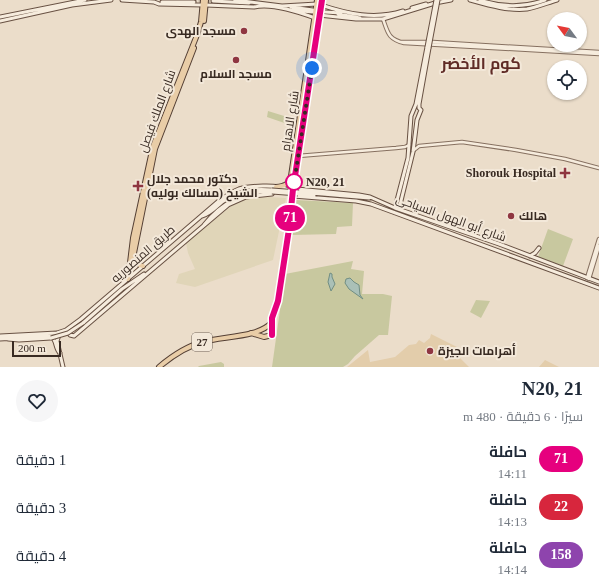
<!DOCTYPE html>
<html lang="ar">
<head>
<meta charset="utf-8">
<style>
  body { margin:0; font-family:"Times New Roman",Cairo,serif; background:#f6f6f7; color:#1f2937; direction:rtl; height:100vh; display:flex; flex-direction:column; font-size:15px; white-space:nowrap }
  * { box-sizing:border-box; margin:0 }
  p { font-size:13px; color:#747a83 }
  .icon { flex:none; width:22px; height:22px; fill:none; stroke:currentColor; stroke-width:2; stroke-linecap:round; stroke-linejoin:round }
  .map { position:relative; height:367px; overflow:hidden; direction:ltr }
  .drawer { display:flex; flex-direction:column; background:#fff; flex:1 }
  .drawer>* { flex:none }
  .badge { padding:0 8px; border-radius:13px; font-size:14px; line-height:26px }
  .needle { width:26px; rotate:302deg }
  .tools { position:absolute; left:547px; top:12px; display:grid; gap:8px }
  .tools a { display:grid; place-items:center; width:40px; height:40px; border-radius:50%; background:#fff; box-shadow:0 1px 3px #0004; font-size:20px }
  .scale { position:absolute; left:12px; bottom:10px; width:49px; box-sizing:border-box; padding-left:4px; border:2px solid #382a22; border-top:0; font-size:11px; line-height:14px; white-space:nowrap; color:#382a22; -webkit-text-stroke:3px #f3e8d9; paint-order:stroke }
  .you { position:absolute; width:20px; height:20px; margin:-10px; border:3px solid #fff; border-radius:50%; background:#1a73e8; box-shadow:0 0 0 6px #1a73e833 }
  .map>.badge { position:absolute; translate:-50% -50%; box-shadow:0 0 0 2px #fff }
  .round { display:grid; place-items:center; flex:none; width:42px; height:42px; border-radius:21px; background:#f6f6f7 }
  .overview { display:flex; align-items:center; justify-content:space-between; height:68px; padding:0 16px }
  h1 { font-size:19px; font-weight:600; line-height:30px }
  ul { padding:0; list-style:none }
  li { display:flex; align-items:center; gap:12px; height:48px; padding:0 16px }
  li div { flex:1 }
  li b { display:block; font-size:15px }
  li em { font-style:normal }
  li .badge { min-width:44px; font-weight:700; text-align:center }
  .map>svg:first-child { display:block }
  .farmland { fill:#e0d5b8 }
  .green { fill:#c8c89f }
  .sand { fill:#e3cdab }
  .water { fill:#aac0b7; stroke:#718e83 }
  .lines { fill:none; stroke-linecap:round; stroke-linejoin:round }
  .secondary-tunnel { stroke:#c7b9a8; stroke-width:3; stroke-dasharray:3 1.5; stroke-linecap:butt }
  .tertiary-casing { stroke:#867060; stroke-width:4.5 }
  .secondary-casing { stroke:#685143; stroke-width:5 }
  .primary-casing { stroke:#543f34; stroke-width:6 }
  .tertiary { stroke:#f6ecdd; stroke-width:2.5 }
  .secondary { stroke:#f6ecdd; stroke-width:3 }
  .primary { stroke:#e9cda7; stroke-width:4 }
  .secondary-bridge-casing { stroke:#685143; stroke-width:5; stroke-linecap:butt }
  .secondary-bridge { stroke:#f6ecdd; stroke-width:3 }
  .line-casing { stroke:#fff; stroke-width:9 }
  .line { stroke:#e6007e; stroke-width:6 }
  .walk { stroke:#382a22; stroke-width:4; stroke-dasharray:0 7.2 }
  .poi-dot { fill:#8f3641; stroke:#f3e8d9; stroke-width:1.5 }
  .stop-dot { fill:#fff; stroke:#e6007e; stroke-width:2 }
  .labels { text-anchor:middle; stroke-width:4; stroke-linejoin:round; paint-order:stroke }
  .shield { fill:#f3e8d9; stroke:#706359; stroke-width:1 }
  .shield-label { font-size:11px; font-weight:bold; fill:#382a22 }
  .poi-label { font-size:12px; font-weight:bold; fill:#382a22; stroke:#f3e8d9; text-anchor:start }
  .street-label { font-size:12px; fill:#382a22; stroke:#f3e8d9 }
  .stop-label { font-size:12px; font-weight:bold; fill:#382a22; stroke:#f3e8d9; text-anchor:start }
  .district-label { font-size:16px; font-weight:bold; fill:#602b26; stroke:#f3e8d9 }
</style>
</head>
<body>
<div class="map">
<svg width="599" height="367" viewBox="0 0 599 367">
  <rect width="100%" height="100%" fill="#ebddca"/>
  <path class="farmland" d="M269,197L286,198L273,260L195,287L176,283L179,274L195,269L188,253L186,243L235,203L252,198Z"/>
  <path class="green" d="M268,111L297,120L296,127L267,117Z
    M296,200L353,203L352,226L337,227L336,234L291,235Z
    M548,229L573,239L563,266L538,257Z
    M353,261L351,269L364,271L362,294H383L392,296L388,335H379L355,356L348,364L343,367H272L285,274Z
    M476,300L490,301L481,318L470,312Z
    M221,362L224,364V367H198L199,366Z"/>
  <path class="sand" d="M431,334L459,348L457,355L469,367H347L368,350L370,362L395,357L409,345L416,344L419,340L424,343L430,338Z
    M545,360L559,367H539Z"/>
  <path class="water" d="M330,273L332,274V277L335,284L331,291L328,282Z
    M350,278L354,282L359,285L360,295L363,299L349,289L345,283L346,279Z"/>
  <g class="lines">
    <path class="secondary-tunnel" d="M194,0L213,1"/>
    <defs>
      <path id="tertiary" d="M383,19C388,33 388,39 404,43L599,54
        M400,42H433L599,52
        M414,150L419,146L462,142L516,150L565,159L599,168
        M298,156L396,148L405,147L409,145
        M587,278L599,239
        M589,279L599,246"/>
      <path id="secondary" d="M122,0L154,2L159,4L203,5
        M235,0L282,6L317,4
        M470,0C488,5 508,11 527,9C537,7 547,3 557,0
        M480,0C500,7 524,8 545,0
        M213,1L249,3
        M162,2H194
        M206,5L254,7C271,3 299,12 315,18
        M321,5C348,14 375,20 403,11
        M291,7L313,10
        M412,8L426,4
        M291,10L313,12
        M325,12L341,13
        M338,14L360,18
        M319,15L356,19H383L435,3L451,0
        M0,17L85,0
        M0,21L72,5L111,0
        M293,186L297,189L359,195L370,197L395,208L499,244L599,282
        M299,192L369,198
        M298,194L314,196
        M395,208L408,158L411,116L416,104L427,47
        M399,209L413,152L417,120L421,110L419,108V104L429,48
        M202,216C210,214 216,207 222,202C237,191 255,188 272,190
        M204,225C221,203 245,190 272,192
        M530,256L535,253L539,248
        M83,323L122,289L144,274
        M67,330L70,335L74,336L228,205L246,197L272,194L274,191
        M59,335L57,341L63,367
        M0,336L57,333L66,330L81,319L220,200C226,196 232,192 239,189C249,186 277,184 286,189C289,191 291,194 293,196L356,201L371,204L599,288
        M0,339L51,336C57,340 55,349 60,353
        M8,339L19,340L51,338"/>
      <path id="primary" d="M204,21L206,0
        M276,187C284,186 289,185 291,176L317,0
        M143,266L137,264L133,258L155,149L194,48
        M128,279L133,238L153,146L197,35L201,22L203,0
        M251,333L264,337L272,335V318L278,301L289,229L293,186L321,0
        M159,367C172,356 187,346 203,342C222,336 259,338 272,322"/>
    </defs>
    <use href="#tertiary" class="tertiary-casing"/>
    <use href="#secondary" class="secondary-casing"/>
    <use href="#primary" class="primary-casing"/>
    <use href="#tertiary" class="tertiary"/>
    <use href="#secondary" class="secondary"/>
    <use href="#primary" class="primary"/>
    <defs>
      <path id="secondary-bridge" d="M427,47L436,0
        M429,48L438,0
        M272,190L299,192
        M272,192L298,194
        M51,338L68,333L83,323"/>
    </defs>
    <use href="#secondary-bridge" class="secondary-bridge-casing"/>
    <use href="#secondary-bridge" class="secondary-bridge"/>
  </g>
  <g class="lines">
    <defs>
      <path id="line" d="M272,335V318L278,301L289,229L293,189L322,0"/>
    </defs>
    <use href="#line" class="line-casing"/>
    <use href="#line" class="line"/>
    <path class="walk" d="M294,182V183L312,68"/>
  </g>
  <g class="poi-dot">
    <circle cx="244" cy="31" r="4"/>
    <circle cx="236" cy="60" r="4"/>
    <path d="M563 167h4v4h4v4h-4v4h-4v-4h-4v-4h4z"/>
    <path d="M136 180h4v4h4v4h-4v4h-4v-4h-4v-4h4z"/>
    <circle cx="511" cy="216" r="4"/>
    <circle cx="430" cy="351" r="4"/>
  </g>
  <circle class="stop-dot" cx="294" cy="182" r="8"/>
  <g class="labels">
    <rect class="shield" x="192" y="333" width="20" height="18" rx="3"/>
    <g class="shield-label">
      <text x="202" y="346">27</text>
    </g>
    <g class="poi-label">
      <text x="236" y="35" text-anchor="end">مسجد الهدى</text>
      <text x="236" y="78" text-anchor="middle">مسجد السلام</text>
      <text x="556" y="177" text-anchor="end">Shorouk Hospital</text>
      <text x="147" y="183">دكتور محمد جلال<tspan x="147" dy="14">الشيخ (مسالك بوليه)</tspan></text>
      <text x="519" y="220">هالك</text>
      <text x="438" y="355">أهرامات الجيزة</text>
    </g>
    <g class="street-label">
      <text transform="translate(157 111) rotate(-70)" y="4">شارع الملك فيصل</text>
      <text transform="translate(290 121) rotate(-81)" y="4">شارع الاهرام</text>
      <text transform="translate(451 218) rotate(20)" y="4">شارع أبو الهول السياحى</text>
      <text transform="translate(143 254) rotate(-41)" y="4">طريق المنصوريه</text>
    </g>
    <g class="stop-label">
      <text x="306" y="186">N20, 21</text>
    </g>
    <g class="district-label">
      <text x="481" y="69">كوم الأخضر</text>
    </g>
  </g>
</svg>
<div class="tools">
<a><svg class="needle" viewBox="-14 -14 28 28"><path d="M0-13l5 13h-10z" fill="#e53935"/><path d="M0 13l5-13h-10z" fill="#747a83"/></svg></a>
<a><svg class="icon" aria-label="locate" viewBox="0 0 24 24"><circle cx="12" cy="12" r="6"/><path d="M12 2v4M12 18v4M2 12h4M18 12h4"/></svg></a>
</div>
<div class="scale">200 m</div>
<div class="you" style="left:312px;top:68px"></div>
<b class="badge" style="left:290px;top:218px;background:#e6007e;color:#fff">71</b>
</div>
<section class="drawer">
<div class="overview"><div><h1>N20, 21</h1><p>سيرًا · 6 دقيقة · 480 m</p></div><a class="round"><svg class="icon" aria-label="heart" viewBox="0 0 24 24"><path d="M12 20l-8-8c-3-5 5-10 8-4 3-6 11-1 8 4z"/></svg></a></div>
<ul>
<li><span class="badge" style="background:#e6007e;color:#fff">71</span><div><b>حافلة</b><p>14:11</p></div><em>1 دقيقة</em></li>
<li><span class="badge" style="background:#d7263d;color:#fff">22</span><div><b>حافلة</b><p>14:13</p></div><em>3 دقيقة</em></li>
<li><span class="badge" style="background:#8e44ad;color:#fff">158</span><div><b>حافلة</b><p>14:14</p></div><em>4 دقيقة</em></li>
</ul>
</section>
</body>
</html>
